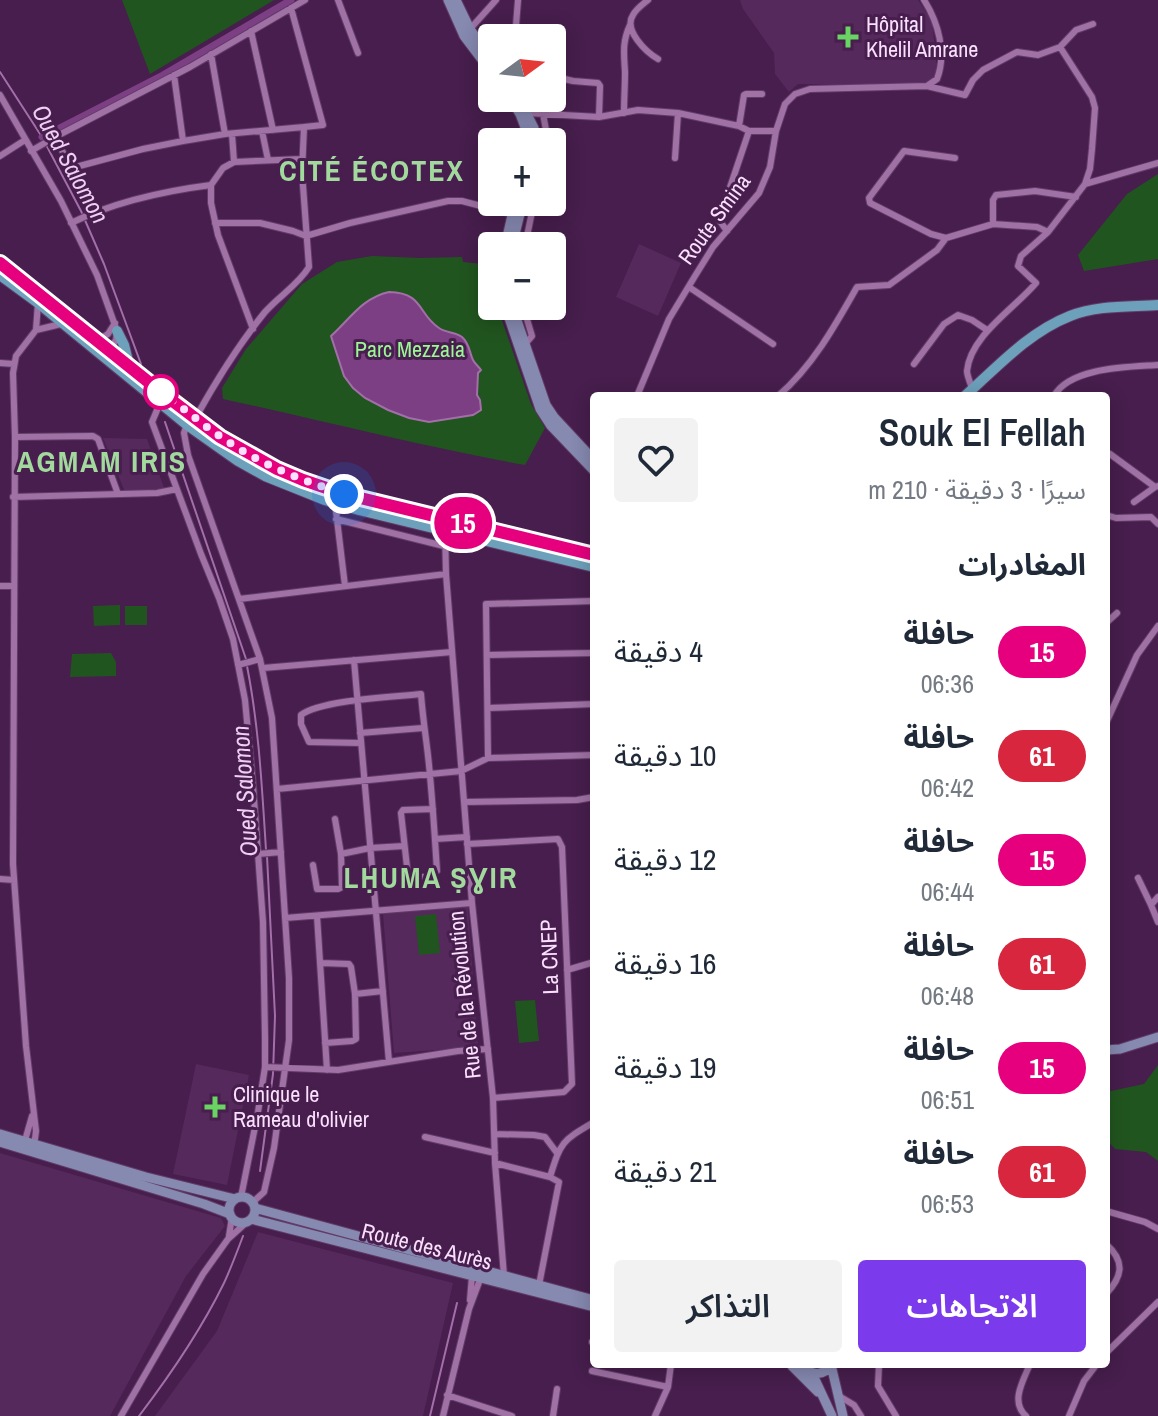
<!DOCTYPE html>
<html lang="ar">
<head>
<meta charset="utf-8">
<style>
  body { margin:0; font-family:"Archivo Narrow","Noto Sans Arabic",sans-serif; background:#f2f2f3; color:#1f2937; direction:rtl; height:100vh; display:flex; flex-direction:column; font-size:30px; white-space:nowrap }
  * { box-sizing:border-box; margin:0 }
  p { font-size:26px; color:#747a83 }
  .icon { flex:none; width:44px; height:44px; fill:none; stroke:currentColor; stroke-width:2; stroke-linecap:round; stroke-linejoin:round }
  .map { position:relative; flex:1; overflow:hidden; direction:ltr }
  .sheet { position:absolute; left:590px; top:392px; width:520px; height:976px; display:flex; flex-direction:column; background:#fff; border-radius:8px; box-shadow:0 4px 20px #0003; direction:rtl }
  .sheet>* { flex:none }
  .badge { padding:0 16px; border-radius:26px; font-size:28px; line-height:52px }
  .needle { width:52px; rotate:75deg }
  .tools { position:absolute; left:478px; top:24px; display:grid; gap:16px }
  .tools a { display:grid; place-items:center; width:88px; height:88px; border-radius:8px; background:#fff; box-shadow:0 4px 20px #0003; font-size:40px }
  .you { position:absolute; width:40px; height:40px; margin:-20px; border:6px solid #fff; border-radius:50%; background:#1a73e8; box-shadow:0 0 0 12px #1a73e833 }
  .map>.badge { position:absolute; translate:-50% -50%; box-shadow:0 0 0 4px #fff }
  h2 { padding:0 24px; font-size:30px; line-height:72px }
  .round { display:grid; place-items:center; flex:none; width:84px; height:84px; border-radius:8px; background:#f2f2f3 }
  .summary { display:flex; align-items:center; justify-content:space-between; height:136px; padding:0 24px }
  h1 { font-size:38px; font-weight:600; line-height:60px }
  .button { display:flex; gap:16px; margin-top:auto; padding:16px 24px }
  .button a { flex:1; height:92px; border-radius:8px; background:#7c3aed; color:#fff; font-size:32px; font-weight:600; line-height:92px; text-align:center }
  .button a+a { background:#f2f2f3; color:#1f2937 }
  ul { padding:0; list-style:none }
  li { display:flex; align-items:center; gap:24px; height:104px; padding:0 24px }
  li div { flex:1 }
  li b { display:block; font-size:30px }
  li em { font-style:normal }
  li .badge { min-width:88px; font-weight:700; text-align:center }
  .map>svg:first-child { display:block }
  .built { fill:#56295c }
  .green { fill:#21551f }
  .water { fill:#7c3f84; stroke:#a26fa8; stroke-width:2 }
  .lines { fill:none; stroke-linecap:round; stroke-linejoin:round }
  .stream { stroke:#a26fa8; stroke-width:2 }
  .canal { stroke:#7c3f84; stroke-width:7 }
  .street-casing { stroke:#613c67; stroke-width:8 }
  .secondary-casing { stroke:#613c67; stroke-width:11 }
  .primary-casing { stroke:#613c67; stroke-width:12 }
  .street { stroke:#9f71a5; stroke-width:6 }
  .secondary { stroke:#8689b0; stroke-width:9 }
  .primary { stroke:#6da0bb; stroke-width:10 }
  .line-casing { stroke:#fff; stroke-width:18 }
  .line { stroke:#e6007e; stroke-width:12 }
  .walk { stroke:#f9e0fc; stroke-width:8; stroke-dasharray:0 14.4 }
  .poi-dot { fill:#69d464; stroke:#471e4d; stroke-width:3 }
  .stop-dot { fill:#fff; stroke:#e6007e; stroke-width:4 }
  .labels { text-anchor:middle; stroke-width:6; stroke-linejoin:round; paint-order:stroke }
  .poi-label { font-size:22px; fill:#f9e0fc; stroke:#471e4d; text-anchor:start }
  .street-label { font-size:22px; fill:#f9e0fc; stroke:#471e4d }
  .park-label { font-size:22px; fill:#9cf796; stroke:#471e4d }
  .water-label { font-size:24px; font-style:italic; fill:#f0cff4; stroke:#471e4d }
  .district-label { font-size:30px; font-weight:bold; letter-spacing:2px; fill:#a2da9e; stroke:#471e4d }
</style>
</head>
<body>
<div class="map">
<svg width="1158" height="1416" viewBox="0 0 1158 1416">
  <rect width="100%" height="100%" fill="#471e4d"/>
  <path class="built" d="M740,0H918L932,21L937,69L932,81L929,82L884,85L798,84L789,92L775,74L774,53L743,9Z
    M639,244L681,263L658,316L616,297Z
    M103,438L147,439L165,491L125,492Z
    M468,907L478,1047L394,1053L383,913Z
    M196,1064L249,1075L227,1185L173,1174Z
    M0,1153L221,1218L225,1226L186,1276L110,1416H0Z
    M258,1232L453,1283L423,1416H155L217,1331Z"/>
  <path class="green" d="M122,0H274L150,74Z
    M1158,174V259L1084,271L1078,255L1127,194Z
    M372,256L420,258L462,257L463,262L492,265C490,280 492,292 492,306H497L531,404L545,428L525,465C424,447 324,421 223,399L222,388L246,349L302,284L337,262Z
    M120,605V625L94,626L93,606Z
    M125,606H147V625H125Z
    M111,653L116,662V676L70,677L72,654Z
    M436,914L440,953L419,955L415,916Z
    M535,1000L539,1041L519,1043L515,1001Z
    M1158,1065V1161L1146,1152L1115,1149L1106,1139V1092L1144,1084Z"/>
  <path class="water" d="M389,292C424,293 417,313 439,328C446,333 456,332 462,337C470,344 469,352 473,360C475,364 479,367 481,370L478,373L477,395L480,400L481,410L473,415L429,422L409,418L388,410L365,398L353,388L344,376L331,336C350,319 362,298 389,292Z"/>
  <g class="lines">
    <path class="stream" d="M0,72L42,137L81,211L104,264L141,364
      M165,422L246,659
      M247,666C259,727 262,788 266,850
      M260,1171L273,1074L275,1016L267,856
      M139,1416C171,1374 201,1330 224,1283C231,1268 237,1252 243,1236
      M430,1416L457,1303"/>
    <path class="canal" d="M42,137L163,75L291,0"/>
    <defs>
      <path id="street" d="M338,0L358,53
        M648,0C643,4 636,9 633,15C623,30 646,52 658,59
        M291,8L323,125L304,127
        M470,29L496,0
        M251,31L273,130
        M515,38L518,0
        M211,54L225,134
        M174,75L183,141L225,134L304,127L302,172L309,267C298,285 279,296 265,312C239,344 216,381 196,417
        M552,76L573,81L598,83L600,86L599,117
        M927,86L965,95L973,80L983,70L1017,52L1038,55L1060,47L1076,30L1093,24
        M0,95L61,201L97,275L117,331L116,340L110,349
        M527,113L599,117L638,110L678,113L739,126L749,131H776
        M624,113C624,99 625,86 625,72C624,54 622,42 630,25
        M543,114L546,130L545,142
        M739,126L744,95L746,94H762
        M262,131L268,160
        M232,134L234,162
        M31,151L55,137
        M0,156L25,140
        M675,158L678,113
        M72,168L143,149L183,141
        M1085,184L1158,163
        M94,212C78,189 69,162 55,137L190,67L305,0
        M71,223C114,202 164,191 211,185
        M215,223H260L293,231L306,236L350,223L448,201H462L515,215
        M993,224V200L996,195L1035,191L1076,197
        M727,231L719,220L749,131
        M1048,232L1085,184L1090,169L1092,149L1095,108L1092,97L1060,47
        M946,238L931,234L870,203L869,198L904,151L955,158
        M525,246L534,202
        M689,287L773,344
        M523,306L532,336L525,344
        M253,329L218,235L211,203V185L223,168L234,162L302,159
        M36,330L61,324
        M98,340L108,334L115,323
        M0,363L14,364
        M914,364L944,324L958,315L972,320L987,330
        M637,396L669,319L695,276L713,247L759,193L770,167L776,131L785,104L795,94L810,89L927,86L937,79C947,53 938,22 924,0
        M778,396C812,367 835,326 857,287L889,285L937,250L946,238L993,224L1037,227L1048,232L1021,256L1018,266L1036,283C1015,308 970,336 967,371C967,376 971,384 972,389
        M1054,396C1070,367 1129,367 1158,365
        M160,403L152,422L201,554L219,598L233,639L245,700L253,785L263,922L265,1038V1067L258,1112L241,1197
        M187,424L184,433L188,455L260,659L272,718L289,978V1040L274,1148L264,1192L253,1202
        M15,437L93,436L98,439L118,494
        M1110,454L1155,487L1158,486
        M13,497L157,493L177,489
        M1134,502L1155,487
        M335,503L345,586
        M1106,515L1116,518L1151,517L1158,524
        M336,519L444,546
        M445,531L446,574L472,903L493,1098L495,1163L504,1276
        M0,586H13
        M239,599L446,574
        M1106,623L1117,613
        M487,655L594,653
        M354,660L389,1062
        M238,665L260,659
        M263,668L452,652
        M488,708L594,704
        M1106,723L1137,655L1158,626
        M360,733L423,728
        M361,743L309,742L301,724V715C321,700 393,697 421,694C423,722 428,749 430,776C433,808 435,839 437,871L431,877H414L409,873L407,867L401,813L403,810L433,809
        M488,758L486,604L594,601
        M277,789L461,771L488,758L594,755
        M464,802L577,800L594,797
        M435,839L467,837
        M467,844L558,839L562,847L572,1084L564,1092L493,1098
        M258,854L281,852
        M341,854L370,848L404,846
        M313,865L317,889H338L342,887L341,854L335,819
        M1138,878L1151,905
        M0,879L14,880
        M1158,897L1151,905L1158,922
        M317,916L327,1070
        M285,918L472,903
        M321,963L349,964L351,967L355,994
        M567,970L594,962
        M325,1043L352,1041L356,1039L355,994L383,991
        M265,1067L338,1070L458,1051L488,1049
        M494,1134L534,1135L545,1137L557,1153
        M425,1137L495,1153
        M24,1144L32,1116
        M34,1146L36,1131L26,1046L13,864L15,437L13,373L16,356L36,330L38,303
        M495,1163L550,1177L559,1182L539,1285
        M550,1177C561,1141 562,1141 594,1122
        M1106,1211L1145,1222L1158,1229
        M229,1236L232,1217
        M1106,1244C1125,1261 1123,1276 1106,1294
        M470,1300L472,1276
        M592,1342H594
        M1106,1353L1158,1302
        M879,1364L878,1386L896,1416
        M592,1371L668,1387
        M447,1395L512,1416
        M839,1396L854,1405L861,1416
        M121,1416L203,1274L228,1239L248,1221
        M443,1416L469,1309L481,1277
        M553,1416L557,1389
        M655,1416L668,1387L671,1364
        M1026,1416C1010,1402 1023,1381 1030,1364
        M1069,1416L1084,1381L1097,1364"/>
      <path id="secondary" d="M448,0L464,36L492,73
        M456,0L470,29L492,60
        M510,98L520,114L529,138L528,142
        M519,98L534,128L536,142
        M505,246L515,202
        M512,246L523,202
        M505,306L540,409L551,426L594,471
        M512,306L546,405L554,417L594,460
        M1106,1050L1120,1049L1158,1037
        M0,1134L146,1177L235,1199
        M0,1142L204,1204L230,1214
        M229 1210a13 13 0 1 1 26 0a13 13 0 1 1-26 0Z
        M255,1208L594,1300
        M251,1219L594,1307
        M803,1364C810,1376 824,1377 831,1364
        M831,1365L843,1416
        M792,1366L818,1392
        M812,1373L832,1416"/>
      <path id="primary" d="M0,263L220,437L277,469L303,480L344,494L594,555
        M0,275L38,303L187,425L238,461L265,476L325,500L359,510L594,567
        M117,331L124,345L129,365
        M965,396C997,367 1029,332 1070,316C1097,305 1130,307 1158,305"/>
    </defs>
    <use href="#street" class="street-casing"/>
    <use href="#secondary" class="secondary-casing"/>
    <use href="#primary" class="primary-casing"/>
    <use href="#street" class="street"/>
    <use href="#secondary" class="secondary"/>
    <use href="#primary" class="primary"/>
  </g>
  <g class="lines">
    <defs>
      <path id="line" d="M0,263L166,396L220,437L277,469L303,480L344,494L594,555"/>
    </defs>
    <use href="#line" class="line-casing"/>
    <use href="#line" class="line"/>
    <path class="walk" d="M161,392C184,408 206,428 230,443C265,466 304,481 344,494"/>
  </g>
  <g class="poi-dot">
    <path d="M844 25h8v8h8v8h-8v8h-8v-8h-8v-8h8z"/>
    <path d="M211 1095h8v8h8v8h-8v8h-8v-8h-8v-8h8z"/>
  </g>
  <circle class="stop-dot" cx="161" cy="392" r="16"/>
  <g class="labels">
    <g class="poi-label">
      <text x="866" y="32">Hôpital<tspan x="866" dy="25">Khelil Amrane</tspan></text>
      <text x="233" y="1102">Clinique le<tspan x="233" dy="25">Rameau d'olivier</tspan></text>
    </g>
    <g class="street-label">
      <text transform="translate(714 219) rotate(-54)" y="8">Route Smina</text>
      <text transform="translate(549 957) rotate(-92)" y="8">La CNEP</text>
      <text transform="translate(464 995) rotate(-96)" y="8">Rue de la Révolution</text>
      <text transform="translate(427 1246) rotate(14)" y="8">Route des Aurès</text>
    </g>
    <g class="park-label">
      <text x="410" y="357">Parc Mezzaia</text>
    </g>
    <g class="water-label">
      <text transform="translate(70 164) rotate(61)" y="8">Oued Salomon</text>
      <text transform="translate(245 791) rotate(-94)" y="8">Oued Salomon</text>
    </g>
    <g class="district-label">
      <text x="372" y="181">CITÉ ÉCOTEX</text>
      <text x="102" y="472">AGMAM IRIS</text>
      <text x="431" y="888">LḤUMA ṢƔIR</text>
    </g>
  </g>
</svg>
<div class="tools">
<a><svg class="needle" viewBox="-14 -14 28 28"><path d="M0-13l5 13h-10z" fill="#e53935"/><path d="M0 13l5-13h-10z" fill="#747a83"/></svg></a>
<a>+</a>
<a>−</a>
</div>
<div class="you" style="left:344px;top:494px"></div>
<b class="badge" style="left:463px;top:523px;background:#e6007e;color:#fff">15</b>
<section class="sheet">
<div class="summary"><div><h1>Souk El Fellah</h1><p>سيرًا · 3 دقيقة · 210 m</p></div><a class="round"><svg class="icon" aria-label="heart" viewBox="0 0 24 24"><path d="M12 20l-8-8c-3-5 5-10 8-4 3-6 11-1 8 4z"/></svg></a></div>
<h2>المغادرات</h2>
<ul>
<li><span class="badge" style="background:#e6007e;color:#fff">15</span><div><b>حافلة</b><p>06:36</p></div><em>4 دقيقة</em></li>
<li><span class="badge" style="background:#d7263d;color:#fff">61</span><div><b>حافلة</b><p>06:42</p></div><em>10 دقيقة</em></li>
<li><span class="badge" style="background:#e6007e;color:#fff">15</span><div><b>حافلة</b><p>06:44</p></div><em>12 دقيقة</em></li>
<li><span class="badge" style="background:#d7263d;color:#fff">61</span><div><b>حافلة</b><p>06:48</p></div><em>16 دقيقة</em></li>
<li><span class="badge" style="background:#e6007e;color:#fff">15</span><div><b>حافلة</b><p>06:51</p></div><em>19 دقيقة</em></li>
<li><span class="badge" style="background:#d7263d;color:#fff">61</span><div><b>حافلة</b><p>06:53</p></div><em>21 دقيقة</em></li>
</ul>
<div class="button"><a>الاتجاهات</a><a>التذاكر</a></div>
</section>
</div>
</body>
</html>
